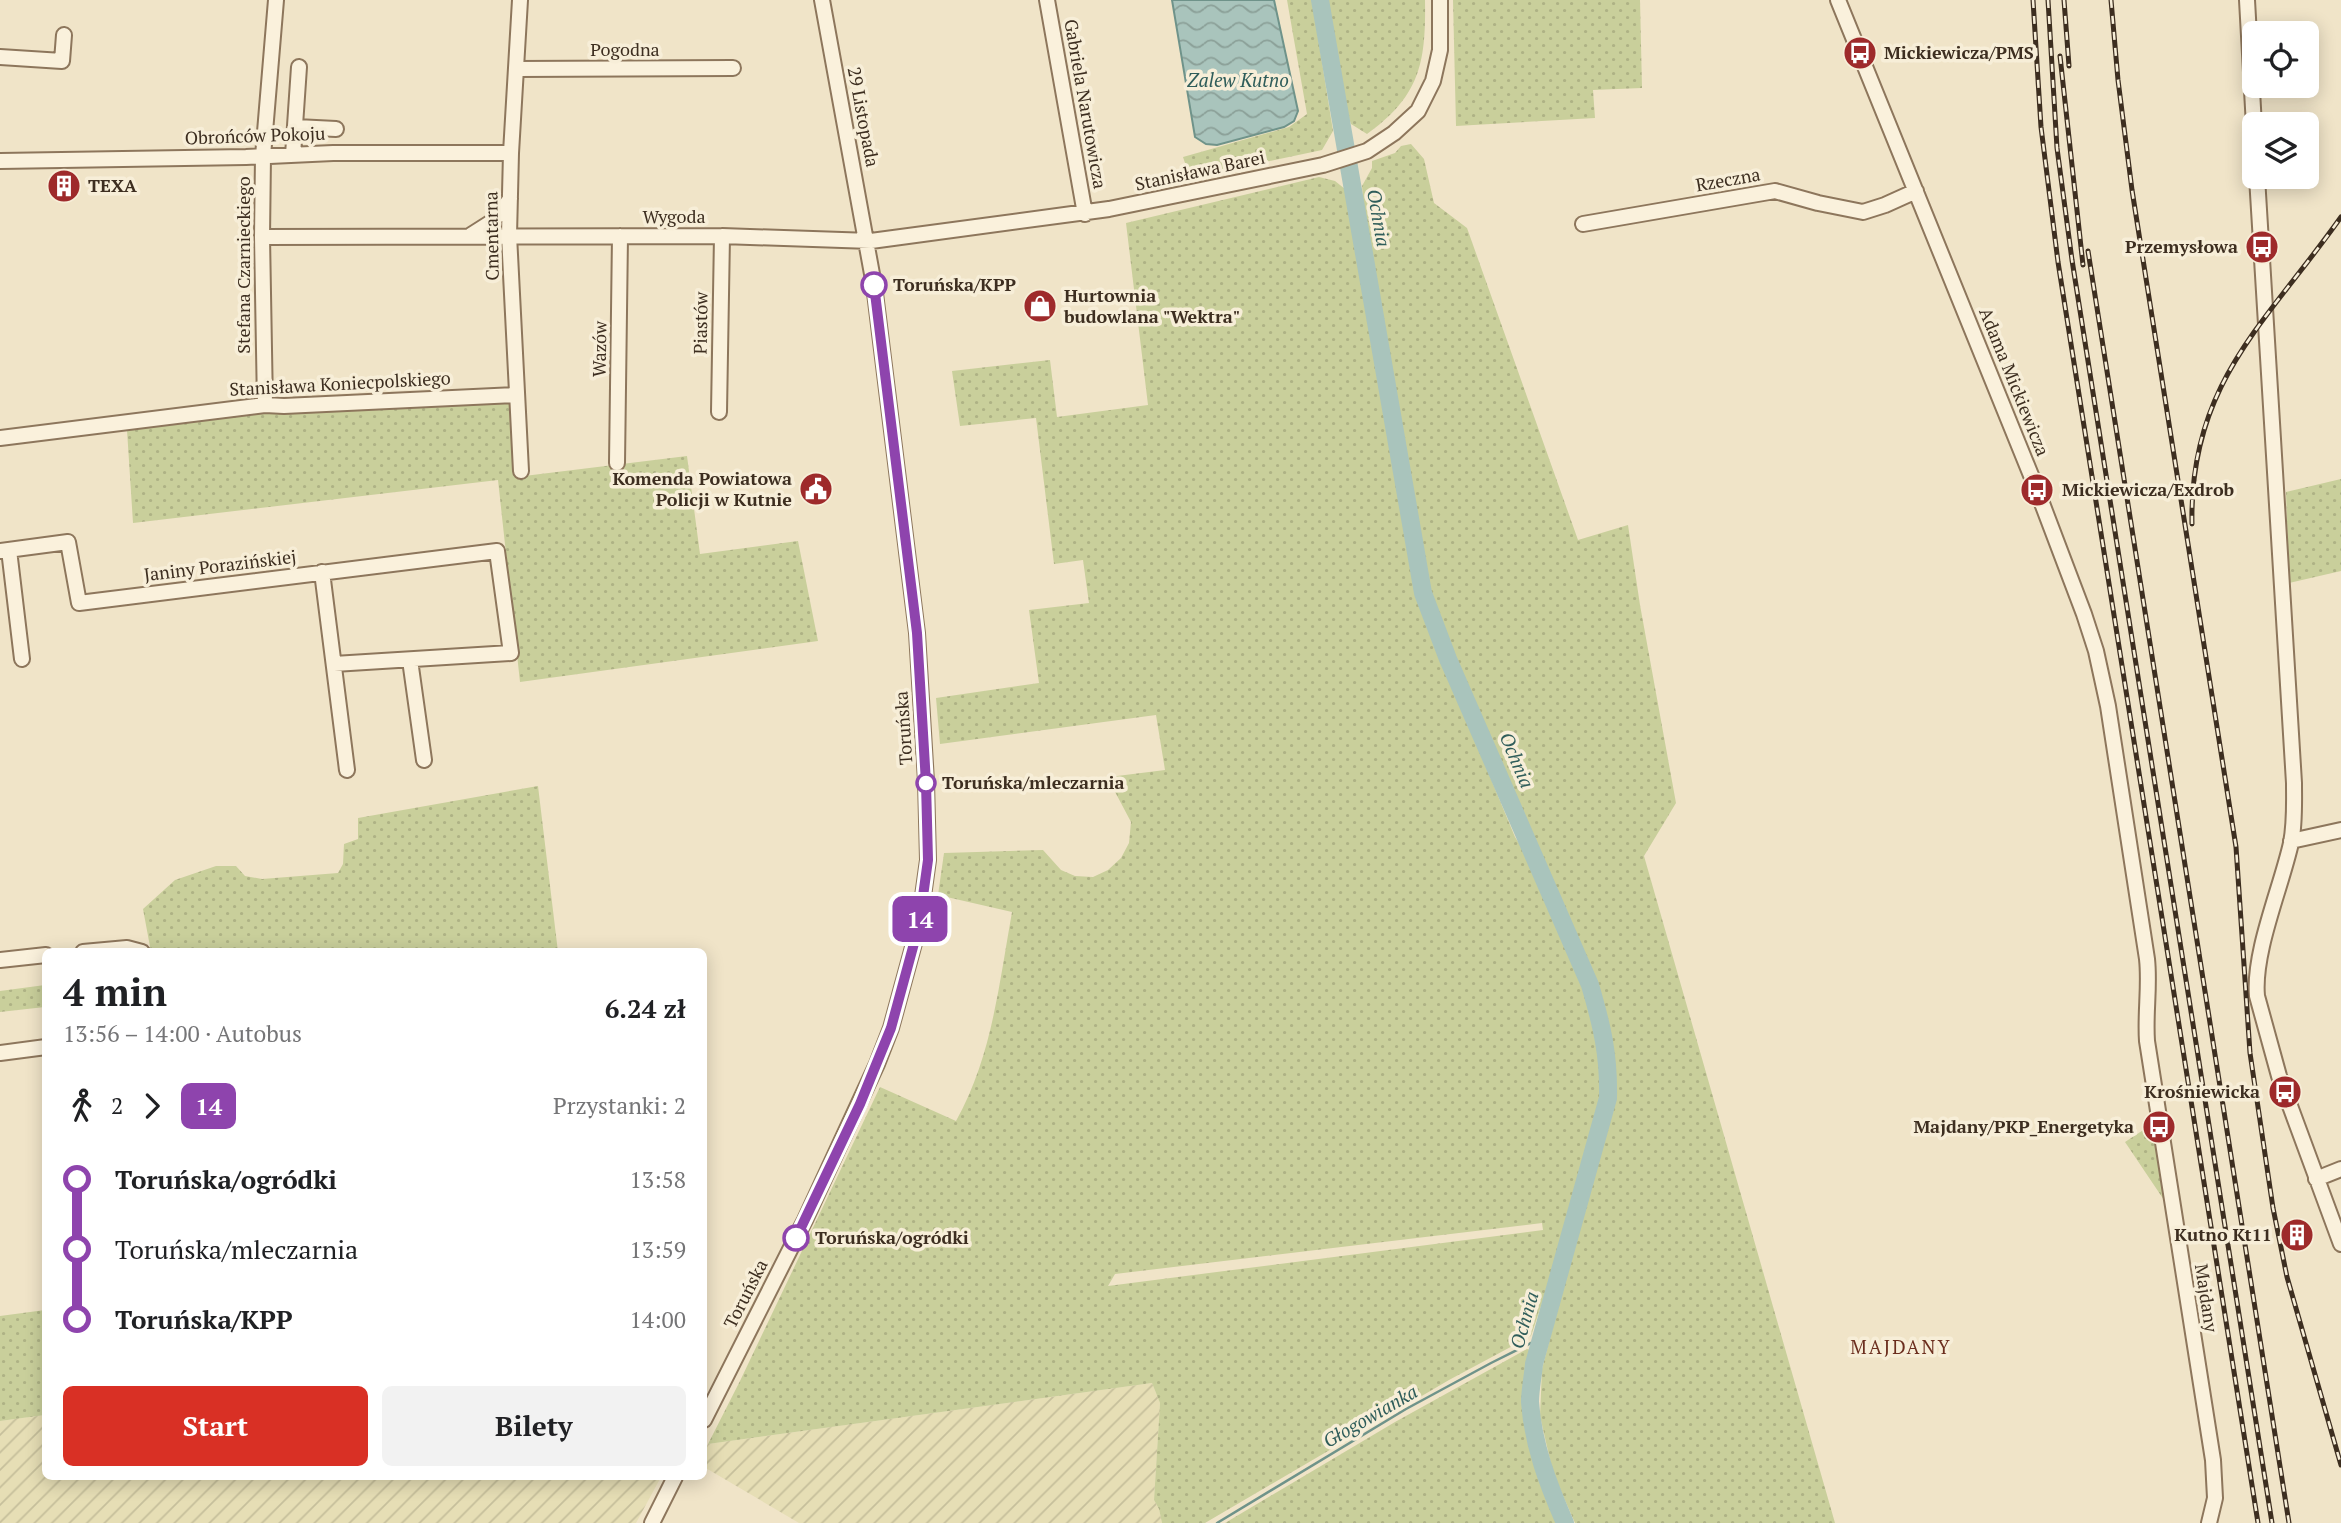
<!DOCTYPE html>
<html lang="pl">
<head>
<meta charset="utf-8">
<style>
  body { margin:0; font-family:"PT Serif",serif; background:#f2f2f2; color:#202124; height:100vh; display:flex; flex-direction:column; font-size:26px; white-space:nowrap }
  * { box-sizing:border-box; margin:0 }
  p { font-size:23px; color:#757577 }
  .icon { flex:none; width:38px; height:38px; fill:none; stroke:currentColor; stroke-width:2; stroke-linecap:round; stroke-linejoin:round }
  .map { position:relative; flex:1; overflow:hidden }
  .side { position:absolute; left:42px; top:948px; width:665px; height:532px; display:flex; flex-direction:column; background:#fff; border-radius:10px; box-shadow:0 4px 18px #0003 }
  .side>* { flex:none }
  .badge { padding:0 14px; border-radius:10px; font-size:24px; line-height:46px }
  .fabs { position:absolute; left:2242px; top:21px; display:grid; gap:14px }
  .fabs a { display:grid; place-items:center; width:77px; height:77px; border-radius:10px; background:#fff; box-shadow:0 4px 18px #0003; font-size:35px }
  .map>.badge { position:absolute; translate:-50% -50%; box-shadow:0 0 0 4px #fff }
  .legs { display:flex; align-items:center; gap:10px; height:77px; padding:0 21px; font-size:23px }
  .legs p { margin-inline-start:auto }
  .summary { display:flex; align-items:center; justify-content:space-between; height:119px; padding:0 21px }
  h1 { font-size:38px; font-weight:800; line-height:52px }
  .button { display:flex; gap:14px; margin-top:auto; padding:14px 21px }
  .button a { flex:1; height:80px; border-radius:10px; background:#d93025; color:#fff; font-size:28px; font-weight:800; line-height:80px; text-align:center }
  .button a+a { background:#f2f2f2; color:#202124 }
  ul { padding:0 21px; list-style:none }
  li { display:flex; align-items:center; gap:24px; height:70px; font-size:26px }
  li i { display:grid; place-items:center; width:10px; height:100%; margin:0 9px; background:currentColor }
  li i::after { content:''; width:18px; height:18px; margin:-9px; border:5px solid; border-radius:50%; background:#fff }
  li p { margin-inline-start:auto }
  li:first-child i { background:linear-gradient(#0000 50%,currentColor 0) }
  li:last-child i { background:linear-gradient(currentColor 50%,#0000 0) }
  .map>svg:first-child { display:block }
  .farmland { fill:url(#farmland-furrows) }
  .grass { fill:url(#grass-dots); fill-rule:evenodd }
  .water { fill:url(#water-waves); stroke:#6f938a; stroke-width:2 }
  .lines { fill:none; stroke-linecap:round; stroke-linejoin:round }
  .stream { stroke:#6f938a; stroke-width:2.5 }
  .river { stroke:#a9c4bc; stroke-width:18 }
  .minor-casing { stroke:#8d765c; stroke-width:18 }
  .minor { stroke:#faf1dc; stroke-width:14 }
  .rail-casing { stroke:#3d2e20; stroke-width:5 }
  .rail { stroke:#f7eed8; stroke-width:2.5; stroke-dasharray:8; stroke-linecap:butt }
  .line-1-casing { stroke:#fff; stroke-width:16 }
  .line-1 { stroke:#8e44ad; stroke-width:10 }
  .stop-1-dot { fill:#fff; stroke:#8e44ad; stroke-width:3.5 }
  .labels { text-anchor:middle; stroke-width:7; stroke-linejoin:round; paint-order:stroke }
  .street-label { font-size:18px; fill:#3d2e20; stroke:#f7eed8 }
  .poi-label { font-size:18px; font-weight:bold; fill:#3d2e20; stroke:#f7eed8; text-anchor:end }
  .stop-label { font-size:18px; font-weight:bold; fill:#3d2e20; stroke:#f7eed8; text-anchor:start }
  .water-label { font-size:19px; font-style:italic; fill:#2f5d5a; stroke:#f7eed8 }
  .neighbourhood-label { font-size:19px; letter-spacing:2px; fill:#6b2e1e; stroke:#f7eed8 }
</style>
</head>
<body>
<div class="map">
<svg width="2341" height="1523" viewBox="0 0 2341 1523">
  <defs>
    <pattern id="farmland-furrows" width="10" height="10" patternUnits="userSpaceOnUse" patternTransform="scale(1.75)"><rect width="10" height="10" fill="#e6deb5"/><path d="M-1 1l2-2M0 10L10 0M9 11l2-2" fill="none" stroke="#c6bf9b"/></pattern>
    <pattern id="grass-dots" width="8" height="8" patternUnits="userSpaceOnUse" patternTransform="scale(1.75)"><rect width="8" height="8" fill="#c9cf9b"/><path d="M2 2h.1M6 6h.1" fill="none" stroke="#aeb285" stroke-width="1.8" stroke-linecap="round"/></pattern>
    <pattern id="water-waves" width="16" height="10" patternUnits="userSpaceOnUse" patternTransform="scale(1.75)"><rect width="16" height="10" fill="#a9c4bc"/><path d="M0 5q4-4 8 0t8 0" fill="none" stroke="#8ba098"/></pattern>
  </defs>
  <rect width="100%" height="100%" fill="#f0e4c8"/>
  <path class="farmland" d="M1152,1383L1160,1403L1154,1500L1159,1509L1162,1523H799L704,1467V1453L708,1444Z
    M45,1415L46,1477H661L636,1523H0V1421Z"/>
  <path class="grass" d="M1287,0H1312L1333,131L1322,150L1190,178L1183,157L1289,127L1307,114Z
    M1326,0H1425C1426,63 1420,96 1367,134L1351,124L1346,109Z
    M1453,0H1640L1642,88L1593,90L1595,118L1456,126Z
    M1411,144L1424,159L1434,203L1467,228L1578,540L1628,525L1640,605L1676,803L1644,856L1835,1523H1575L1553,1473L1540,1416L1542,1369L1608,1116L1615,1071L1607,1021L1593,978L1472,700L1430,594L1365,221L1362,186L1372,168V161L1395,153L1401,146Z
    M1319,177L1335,181L1345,189L1420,608L1515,837L1524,851L1580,981L1596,1026L1603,1084L1590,1140L1576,1185L1573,1210L1531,1336L1449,1380L1205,1523H1162L1159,1509L1154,1500L1160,1403L1152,1383L708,1444L740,1381L880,1087L956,1121C992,1057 999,984 1012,912L938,895L944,853L1043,850L1061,870L1075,876L1093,877L1108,870L1121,858L1129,843L1131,822L1113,788L1093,779L1165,770L1156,715L940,744L936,698L1039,683L1029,610L1089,603L1083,560L1054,564L1036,418L960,426L952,371L1050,360L1057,417L1148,405L1126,223ZM1542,1223L1543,1230L1108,1286L1115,1274Z
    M510,400L516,477L687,456L700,554L798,541L818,641L520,682L498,480L133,523L127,430L269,412Z
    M2341,479V571L2289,583L2286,492Z
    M538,786L558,952H151L143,909L175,880L216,866H236L245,876L262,879L338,873L343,864L344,844L358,839V818Z
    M45,985V1007L0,1012V991Z
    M2151,1125L2154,1126L2166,1203L2125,1142Z
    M45,1310V1415L0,1421V1316Z
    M1527,1349L1531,1350C1532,1367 1526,1385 1526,1403C1528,1452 1542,1479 1558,1523H1225L1395,1422Z"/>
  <path class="water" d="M1172,0H1274L1298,111L1294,121L1284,127L1217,145L1206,144L1195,137Z"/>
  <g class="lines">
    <path class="stream" d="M1217,1523L1406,1409L1491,1363L1541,1338"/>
    <path class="river" d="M1320,0L1423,593L1448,659L1590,985C1602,1026 1609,1055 1608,1098L1534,1364C1533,1376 1530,1390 1530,1402C1533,1445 1548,1484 1565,1523"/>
    <defs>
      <path id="minor" d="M520,0L511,153L509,235L521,471
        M1047,0L1085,214
        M1838,0L2037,490L2084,614L2096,651L2108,706L2147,959C2150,986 2145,1013 2147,1041L2213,1460L2215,1498L2209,1523
        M2247,0L2254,126
        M0,57L62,61L64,35
        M517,69L733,68
        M296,127L336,129
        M293,155L299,67
        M0,161L246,157L333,153H511
        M2257,177L2294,783C2294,803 2295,823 2291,843C2281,888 2253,952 2257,996L2279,1076L2341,1244
        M1583,224L1775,191L1818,203L1863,212L1885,205L1916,191
        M471,235L493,221L510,199
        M262,237L722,236L871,241L1109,209L1323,165L1367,151L1394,133L1418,111L1433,81L1440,50V0
        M265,405L262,237L263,156L276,0
        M719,412L722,236
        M0,438L265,405L284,406L516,395
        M617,463L620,236
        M9,550L22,659
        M0,551L68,542L79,603L497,551L511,653L334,664
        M322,572L347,770
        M410,660L424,760
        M2291,841L2341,830
        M83,952L127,948L142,952
        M0,960L46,955
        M0,1053L46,1047
        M2316,1179L2341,1169
        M704,1420L805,1220L877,1064L891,1028L919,925L928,860L926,781L917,633L874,285L822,0
        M652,1523L675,1477"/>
    </defs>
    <use href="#minor" class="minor-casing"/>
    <use href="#minor" class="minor"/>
    <defs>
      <path id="rail" d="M2033,0L2041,127L2058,262L2258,1523
        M2048,0L2057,148L2072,260L2272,1523
        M2064,0L2069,66
        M2111,0L2118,80L2132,190L2236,847L2250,1053L2273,1208L2287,1277L2341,1465
        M2060,56L2083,265
        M2088,251L2289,1523
        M2192,524C2189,383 2267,322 2341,217"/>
    </defs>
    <use href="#rail" class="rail-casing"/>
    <use href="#rail" class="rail"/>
  </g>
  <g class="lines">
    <defs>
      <path id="line-1" d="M796,1238L860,1104L891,1028L919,925L928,860L926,783L917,633L874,285"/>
    </defs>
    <use href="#line-1" class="line-1-casing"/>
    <use href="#line-1" class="line-1"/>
  </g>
  <defs>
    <symbol id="bus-disc" viewBox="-11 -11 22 22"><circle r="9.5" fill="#9e2a2b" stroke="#f7eed8"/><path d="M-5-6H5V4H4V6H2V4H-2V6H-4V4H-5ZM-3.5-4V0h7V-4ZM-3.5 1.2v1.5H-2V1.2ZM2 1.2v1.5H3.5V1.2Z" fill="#fff"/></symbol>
    <symbol id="building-disc" viewBox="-11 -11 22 22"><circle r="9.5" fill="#9e2a2b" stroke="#f7eed8"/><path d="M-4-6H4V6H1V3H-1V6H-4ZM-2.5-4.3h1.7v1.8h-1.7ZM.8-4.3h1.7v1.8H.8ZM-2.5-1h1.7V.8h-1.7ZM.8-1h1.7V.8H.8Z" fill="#fff"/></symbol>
    <symbol id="shop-disc" viewBox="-11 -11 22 22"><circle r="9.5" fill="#9e2a2b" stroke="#f7eed8"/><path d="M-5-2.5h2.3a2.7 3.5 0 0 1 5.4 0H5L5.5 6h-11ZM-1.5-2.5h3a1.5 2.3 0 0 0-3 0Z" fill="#fff"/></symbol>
    <symbol id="civic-disc" viewBox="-11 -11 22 22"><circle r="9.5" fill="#9e2a2b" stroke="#f7eed8"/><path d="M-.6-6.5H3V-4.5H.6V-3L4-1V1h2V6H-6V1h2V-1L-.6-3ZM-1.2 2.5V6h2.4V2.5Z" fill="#fff"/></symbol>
  </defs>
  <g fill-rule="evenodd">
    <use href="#bus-disc" x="1841" y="34" width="38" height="38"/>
    <use href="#building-disc" x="45" y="167" width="38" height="38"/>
    <use href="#bus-disc" x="2243" y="228" width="38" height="38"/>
    <use href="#shop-disc" x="1021" y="287" width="38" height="38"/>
    <use href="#civic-disc" x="797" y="470" width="38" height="38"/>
    <use href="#bus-disc" x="2018" y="471" width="38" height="38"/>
    <use href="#bus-disc" x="2266" y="1073" width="38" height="38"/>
    <use href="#bus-disc" x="2140" y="1108" width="38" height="38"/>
    <use href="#building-disc" x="2278" y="1216" width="38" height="38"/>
  </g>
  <g class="stop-1-dot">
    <circle cx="874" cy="285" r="12"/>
    <circle cx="926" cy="783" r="9"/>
    <circle cx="796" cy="1238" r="12"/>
  </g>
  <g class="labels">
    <g class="street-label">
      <text x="625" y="56">Pogodna</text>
      <text transform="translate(1085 104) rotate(80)" y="6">Gabriela Narutowicza</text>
      <text transform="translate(863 117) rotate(79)" y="6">29 Listopada</text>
      <text transform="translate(255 136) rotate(-2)" y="6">Obrońców Pokoju</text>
      <text transform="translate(1200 171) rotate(-12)" y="6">Stanisława Barei</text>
      <text transform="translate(1728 180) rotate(-10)" y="6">Rzeczna</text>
      <text x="674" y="223">Wygoda</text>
      <text transform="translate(492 236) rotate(-91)" y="6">Cmentarna</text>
      <text transform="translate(244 265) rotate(-90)" y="6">Stefana Czarnieckiego</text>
      <text transform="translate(701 323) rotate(-89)" y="6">Piastów</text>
      <text transform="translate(600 349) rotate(-89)" y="6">Wazów</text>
      <text transform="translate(2014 382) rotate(68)" y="6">Adama Mickiewicza</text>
      <text transform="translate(340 384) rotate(-3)" y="6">Stanisława Koniecpolskiego</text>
      <text transform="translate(220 566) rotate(-7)" y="6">Janiny Porazińskiej</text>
      <text transform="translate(904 728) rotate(-94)" y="6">Toruńska</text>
      <text transform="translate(746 1294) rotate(-63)" y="6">Toruńska</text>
      <text transform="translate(2206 1298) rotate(81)" y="6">Majdany</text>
    </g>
    <g class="poi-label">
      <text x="1884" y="59" text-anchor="start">Mickiewicza/PMS</text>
      <text x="88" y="192" text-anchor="start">TEXA</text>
      <text x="2238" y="253">Przemysłowa</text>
      <text x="1064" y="302" text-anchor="start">Hurtownia<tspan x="1064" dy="21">budowlana "Wektra"</tspan></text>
      <text x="792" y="485">Komenda Powiatowa<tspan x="792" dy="21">Policji w Kutnie</tspan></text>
      <text x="2062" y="496" text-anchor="start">Mickiewicza/Exdrob</text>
      <text x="2260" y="1098">Krośniewicka</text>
      <text x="2134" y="1133">Majdany/PKP_Energetyka</text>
      <text x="2272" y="1241">Kutno Kt11</text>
    </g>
    <g class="stop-label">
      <text x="893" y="291">Toruńska/KPP</text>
      <text x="942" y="789">Toruńska/mleczarnia</text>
      <text x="815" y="1244">Toruńska/ogródki</text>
    </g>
    <g class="water-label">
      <text x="1238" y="87">Zalew Kutno</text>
      <text transform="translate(1379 218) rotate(80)" y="7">Ochnia</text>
      <text transform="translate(1517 760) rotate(67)" y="7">Ochnia</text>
      <text transform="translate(1524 1320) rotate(-74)" y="7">Ochnia</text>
      <text transform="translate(1370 1416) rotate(-30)" y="7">Głogowianka</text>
    </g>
    <g class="neighbourhood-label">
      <text x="1901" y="1354">MAJDANY</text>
    </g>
  </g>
</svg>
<div class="fabs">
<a><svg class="icon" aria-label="locate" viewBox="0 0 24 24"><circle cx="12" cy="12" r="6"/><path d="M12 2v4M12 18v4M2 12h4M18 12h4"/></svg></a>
<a><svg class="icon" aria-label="layers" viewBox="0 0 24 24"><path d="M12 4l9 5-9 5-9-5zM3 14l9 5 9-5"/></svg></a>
</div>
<b class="badge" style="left:920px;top:919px;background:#8e44ad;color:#fff">14</b>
<section class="side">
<div class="summary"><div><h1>4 min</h1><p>13:56 – 14:00 · Autobus</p></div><b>6.24 zł</b></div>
<div class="legs"><svg class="icon" aria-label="walk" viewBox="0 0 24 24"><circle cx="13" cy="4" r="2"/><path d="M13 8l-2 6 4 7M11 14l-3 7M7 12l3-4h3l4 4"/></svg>2<svg class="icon" aria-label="forward" viewBox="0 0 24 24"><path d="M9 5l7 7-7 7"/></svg><b class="badge" style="background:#8e44ad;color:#fff">14</b><p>Przystanki: 2</p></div>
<ul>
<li><i style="color:#8e44ad"></i><b>Toruńska/ogródki</b><p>13:58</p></li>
<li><i style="color:#8e44ad"></i><span>Toruńska/mleczarnia</span><p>13:59</p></li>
<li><i style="color:#8e44ad"></i><b>Toruńska/KPP</b><p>14:00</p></li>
</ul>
<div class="button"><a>Start</a><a>Bilety</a></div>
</section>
</div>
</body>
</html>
